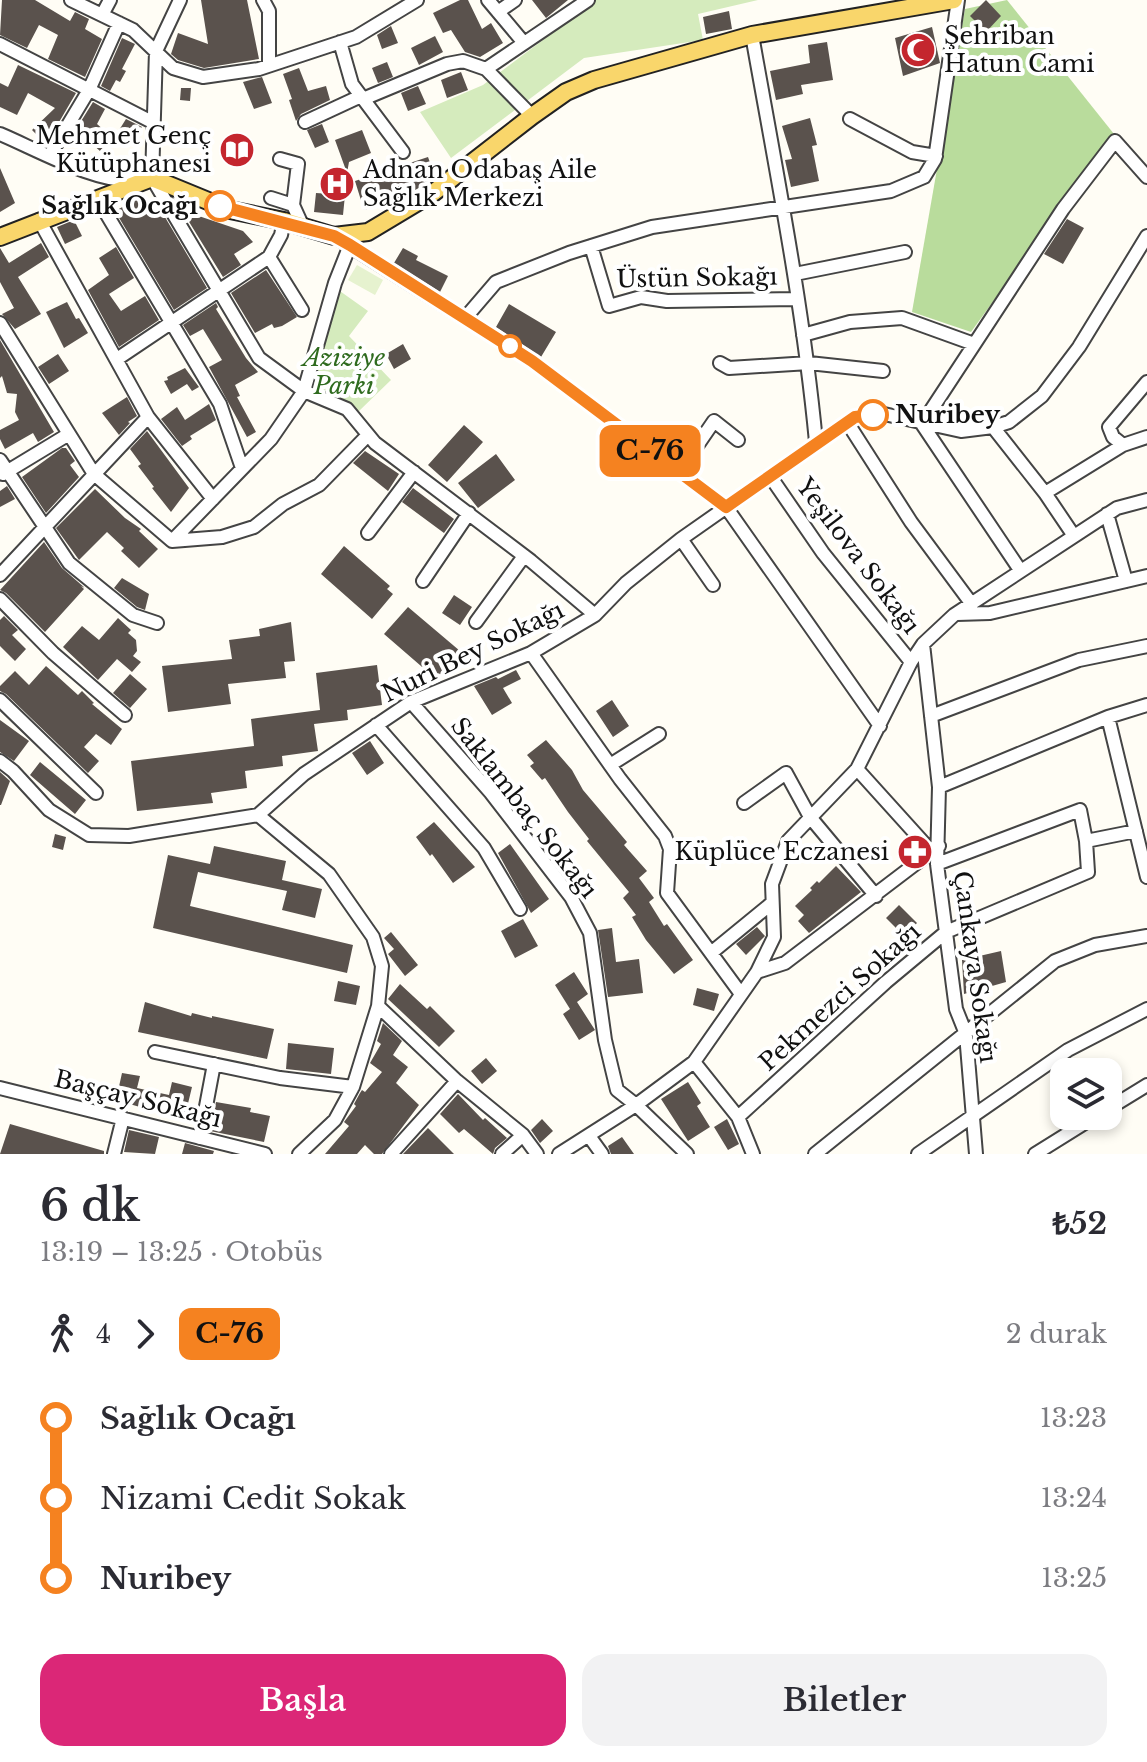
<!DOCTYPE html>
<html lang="tr">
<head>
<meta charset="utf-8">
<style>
  body { margin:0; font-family:"Libre Baskerville",serif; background:#f2f2f3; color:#2b2b33; height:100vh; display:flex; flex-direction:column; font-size:30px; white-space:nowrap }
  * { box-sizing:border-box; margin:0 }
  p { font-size:26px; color:#7c7c81 }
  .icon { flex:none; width:44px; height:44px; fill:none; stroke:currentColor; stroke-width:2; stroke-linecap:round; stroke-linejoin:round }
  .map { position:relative; height:1154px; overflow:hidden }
  .details { display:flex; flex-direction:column; background:#fff; flex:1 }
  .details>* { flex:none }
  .badge { padding:0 16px; border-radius:12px; font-size:28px; line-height:52px }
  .buttons { position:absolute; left:1050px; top:1058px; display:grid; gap:16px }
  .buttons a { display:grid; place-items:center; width:72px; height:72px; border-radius:16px; background:#fff; box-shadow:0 4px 12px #0003; font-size:40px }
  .map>.badge { position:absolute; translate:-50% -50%; box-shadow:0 0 0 4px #fff }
  .legs { display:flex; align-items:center; gap:12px; height:88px; padding:0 40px; font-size:26px }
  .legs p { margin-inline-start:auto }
  .summary { display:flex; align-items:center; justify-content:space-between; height:136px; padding:0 40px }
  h1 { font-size:44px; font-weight:600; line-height:60px }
  .primary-button { display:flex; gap:16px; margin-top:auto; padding:16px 40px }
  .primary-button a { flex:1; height:92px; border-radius:24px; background:#db2777; color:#fff; font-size:32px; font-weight:600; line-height:92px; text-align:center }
  .primary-button a+a { background:#f2f2f3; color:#2b2b33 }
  ul { padding:0 40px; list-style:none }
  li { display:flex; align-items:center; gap:28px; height:80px; font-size:30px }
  li i { display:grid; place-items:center; width:12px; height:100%; margin:0 10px; background:currentColor }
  li i::after { content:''; width:20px; height:20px; margin:-10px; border:6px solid; border-radius:50%; background:#fff }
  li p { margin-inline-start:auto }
  li:first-child i { background:linear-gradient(#0000 50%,currentColor 0) }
  li:last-child i { background:linear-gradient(currentColor 50%,#0000 0) }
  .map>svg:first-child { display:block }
  .green { fill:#d5ebbd }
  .forest { fill:#b9dc9c }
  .pitch { fill:#e6f2cf }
  .building { fill:#5a524d }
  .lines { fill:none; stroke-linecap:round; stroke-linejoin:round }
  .minor-casing { stroke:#444; stroke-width:16 }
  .major-casing { stroke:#222; stroke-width:20 }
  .minor { stroke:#fff; stroke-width:12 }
  .major { stroke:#f9d66b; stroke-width:16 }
  .line-1-casing { stroke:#fff; stroke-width:18 }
  .line-1 { stroke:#f58220; stroke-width:12 }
  .stop-1-dot { fill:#fff; stroke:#f58220; stroke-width:4 }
  .labels { text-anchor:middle; stroke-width:8; stroke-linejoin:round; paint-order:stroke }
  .poi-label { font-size:24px; fill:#111; stroke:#fff; text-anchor:start }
  .stop-label { font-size:24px; font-weight:bold; fill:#111; stroke:#fff; text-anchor:end }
  .street-label { font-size:24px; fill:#111; stroke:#fff }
  .park-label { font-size:24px; font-style:italic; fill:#2f6b1f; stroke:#fff }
</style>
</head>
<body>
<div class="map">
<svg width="1147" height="1154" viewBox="0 0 1147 1154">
  <rect width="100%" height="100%" fill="#fffdf5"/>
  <path class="green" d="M596,0H758L698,14L703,40L584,58L451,158L420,112L483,85Z
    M337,289L368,311L349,336L391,380L359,411L310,386Z"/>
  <path class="forest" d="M1007,0L1114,134L971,332L912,312L965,9Z"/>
  <path class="pitch" d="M357,265L383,280L375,295L348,280Z"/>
  <path class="building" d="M2,0H35L70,21L75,12L89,19L85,29L102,39L85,77L48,59L58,35L39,25L27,48L0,35Z
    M201,0H247L259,59L204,68L178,60L171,54L178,33L208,44Z
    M460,0H468L482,29L491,23L503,43L480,57L465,52L451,30L443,33L433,13Z
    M532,0H568L546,18Z
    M986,0L1001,16L986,32L970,16Z
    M729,11L732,29L706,34L703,17Z
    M391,26L398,43L382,49L377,35Z
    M932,27L940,63L903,76L895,38Z
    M435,36L443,52L419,65L411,48Z
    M122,38L135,44L122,69L126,71L120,82L116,80L110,91L101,86Z
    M827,42L833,80L801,85L803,94L776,100L770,71L810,63L808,45Z
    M387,62L393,77L378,83L372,68Z
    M18,65L76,93L55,129L43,141L32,130L55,108L28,93L17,115L0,107V83L8,87Z
    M299,68L308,91L326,86L330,100L301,114L296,121L289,100L292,99L283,74Z
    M461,72L468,90L447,98L441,80Z
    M262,77L272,103L254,109L243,82Z
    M418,86L426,104L408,111L401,93Z
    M181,88H191L190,101L180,100Z
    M93,102L105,109L97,124L112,137L100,151L83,136L76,144L70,139Z
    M810,118L817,145L812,146L819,181L791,187L785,160L792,159L782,126Z
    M126,119L142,127L130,144L116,135Z
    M322,124L329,142L315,148L307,130Z
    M362,130L371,153L349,162L347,173L335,140Z
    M428,157L435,177L405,197L364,210L355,181Z
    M0,168L15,203L0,212Z
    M316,193L345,195L343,215L314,212Z
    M141,197L156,202L207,288L174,310L115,211Z
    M184,211L243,231L253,242L234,254L241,265L223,277L183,212Z
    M1067,219L1084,228L1063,264L1044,254Z
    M74,220L82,236L65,244L57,227Z
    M41,243L49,257L18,277L41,314L15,329L2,314L14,308L0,282V248L9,263Z
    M116,247L134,278L109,294L121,311L145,296L159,320L119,347L88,290L109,275L99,258Z
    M403,248L418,256L416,260L448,276L440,292L394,263Z
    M266,270L297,317L282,326L274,328L272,324L255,333L231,293Z
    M67,302L76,319L79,318L88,333L64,348L46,312Z
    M216,303L218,307L216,309L246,358L258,372L235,385L240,396L237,397L256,432L247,437L209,367L222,360L203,329L190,336L183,325Z
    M509,304L556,332L541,357L496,327Z
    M0,340L54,432L38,442L33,433L5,449L0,439V430L19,420L15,412L17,394L7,393L2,376L0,378Z
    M403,344L411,359L394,369L386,354Z
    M58,354L69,371L49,384L38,367Z
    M185,368L199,387L192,391L187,384L171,394L164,381L168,380L167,377Z
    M127,397L137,416L128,422L130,423L119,435L102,413Z
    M209,404L216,420L190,436L192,439L182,446L161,419L177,407L185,420Z
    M464,425L483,442L447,482L428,465Z
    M147,431L189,488L171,512L152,488L154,487L138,466L141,464L130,449Z
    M62,448H66L75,461L70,465L79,477L46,513L22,477Z
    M365,451L399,474L388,491L353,463Z
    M496,454L515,480L478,508L458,483Z
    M7,486L15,499L0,507V491Z
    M413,488L454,519L444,533L402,502Z
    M95,489L125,518L141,529L139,531L158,549L139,568L121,551L124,548L107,532L79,560L56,528Z
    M44,542L62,568L85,588L81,586L84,589L45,632L6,593L0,590Z
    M344,546L390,586L387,589L393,594L372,619L321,574Z
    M122,578L149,594L145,610L137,607L114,588Z
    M454,595L472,607L460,625L442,613Z
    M408,607L460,651L436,679L384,634Z
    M4,616L18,630L12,635L26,649L15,661L0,646V620Z
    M118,618L131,630L128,633L136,640L137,651L133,656L141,662L132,672L117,659L98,680L63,647L82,626L99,640Z
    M291,622L295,661L284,662L286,678L228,684L231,704L168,712L162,666L232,659L229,640L260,636L259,629Z
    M377,665L382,705L347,710L348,720L314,724L318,751L282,756L283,766L245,771L247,788L211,793L213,803L137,811L131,761L254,746L251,719L320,710L316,673Z
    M46,666L78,695L82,691L94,703L92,704L122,729L111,745L96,734L84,747L99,761L88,773L6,694L0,691V686L15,671L29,685Z
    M516,670L521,679L503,688L512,703L492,715L474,686L496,677L498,679Z
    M130,674L147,689L130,708L113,693Z
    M612,700L629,726L613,737L596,711Z
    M0,720L29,741L14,761L0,752Z
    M546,740L572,770L583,790L627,842L624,845L647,871L639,878L654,898L649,902L664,926L667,924L693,960L674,974L646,940L632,917L636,915L623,898L629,892L587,841L589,839L568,812L545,778L542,780L530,766L534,763L527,755Z
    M370,741L384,763L367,775L352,753Z
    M40,762L86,800L75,814L30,775Z
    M0,772L10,781L1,805H0Z
    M434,822L475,867L453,883L432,854L430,856L416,837Z
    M55,834L66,837L63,850L52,847Z
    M510,844L549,899L531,913L498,853Z
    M214,846L286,861L282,880L322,889L315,918L282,910L287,891L198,872L190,906L353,945L347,973L153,928L168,855L210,864Z
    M836,866L861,892L809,933L798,921L804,915L795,906L812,890L810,888L817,881L819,883Z
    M899,905L917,923L904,936L886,918Z
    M523,919L538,946L515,958L501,931Z
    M757,927L765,936L746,955L736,944Z
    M612,928L616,962L639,959L643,993L608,997L598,930Z
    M391,932L418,965L405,976L388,954L394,949L384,938Z
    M1001,951L1006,982L964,994L962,960Z
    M574,972L588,994L577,1002L595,1030L579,1040L563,1014L570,1009L555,985Z
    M338,981L360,986L356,1005L334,1001Z
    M400,984L427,1009L430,1006L455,1031L439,1047L388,999Z
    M697,988L719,994L714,1011L693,1005Z
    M145,1002L191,1016L192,1013L212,1018V1016L274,1029L267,1059L138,1032Z
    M383,1023L402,1041L393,1055L408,1067L396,1083L419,1105L382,1154H374L365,1145L357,1154H325L349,1126L344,1122L356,1106L354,1104L360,1093L362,1090L365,1092L382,1072L370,1063L381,1044L377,1041Z
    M288,1043L334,1048L331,1074L286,1069Z
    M486,1058L497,1071L482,1084L471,1071Z
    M122,1073L140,1076L137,1088L169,1095L172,1082L192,1087L184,1120L116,1100Z
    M688,1082L701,1103L697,1106L710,1127L688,1141L661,1099Z
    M458,1094L483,1120L485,1118L507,1138L495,1148L493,1154L464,1129L459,1133L440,1114Z
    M216,1102L251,1108L250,1112L270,1116L264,1142L210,1131Z
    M542,1119L553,1131L540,1143L531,1130Z
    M727,1119L739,1144L728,1150L714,1127Z
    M10,1124L104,1151V1154H0Z
    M428,1128L454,1154H403Z
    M129,1130L159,1137L155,1154L124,1152Z
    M622,1137L634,1154H611L608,1146Z
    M185,1143L214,1151L213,1154H182Z"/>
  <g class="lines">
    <defs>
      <path id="minor" d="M71,0L133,30L173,68L203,77L259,69L356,37L417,0
        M263,0L269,11V65
        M488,0L524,43
        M498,12L515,0
        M102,15L110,0
        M752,35C776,170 803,305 816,442
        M340,42L352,84L403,152
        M0,44L154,123
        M363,99L447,64L463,61L486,69
        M532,116L486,69L588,0
        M850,119L912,152L936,156
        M305,122L361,96
        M0,134C36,149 99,185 137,180
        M50,155L89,90L119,23
        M280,159L298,164L293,205
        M152,178L259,358L304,391L347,409L375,443L531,561L595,615
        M152,178L156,51L180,0
        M97,198L220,404L242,468
        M271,198L293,205L303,227
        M334,236L532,361L726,507L880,726
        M591,246L609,306L641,297L667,301L797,299
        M269,257L302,310
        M795,274L905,252
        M466,317L496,282L569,253L652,227L891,191L924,177L935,159L958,0
        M0,323L94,474L172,541
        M803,335L850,322L902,318L974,344
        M117,359L269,257L281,235L284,221
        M720,363L729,368L809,363L883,371
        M1147,382L1109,427L1113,437L1123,445L1147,437
        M148,417L213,499
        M847,422L911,522L971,603
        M922,424L1063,209L1115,141L1147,177
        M922,424L1020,570
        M993,427L1045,493
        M0,460L69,563L133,615L157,623
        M679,472L714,421L738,440
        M3,474L69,434
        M770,476L823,553L911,662
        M1107,514L1126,581
        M368,533L414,472
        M1074,536L1045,493L1123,445
        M681,539L713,585
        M172,541L271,439L304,391L335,283L350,245
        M172,541L222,537L254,527L283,504L319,485L368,435
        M0,575L148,417L39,220
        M423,581L469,513
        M0,599L53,653L125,715
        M957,614L990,613L1147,576
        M476,622L524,556
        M923,644L939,787L937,864L956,1009L966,1034L976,1154
        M531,653L620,779L665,836L670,849L667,893L741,994
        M0,700L96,793
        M411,702L491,793L571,897L590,933L605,1040L617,1090L636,1105L687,1154
        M931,716L1079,660L1147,646
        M1108,717L1147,877
        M376,725L484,848L520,909
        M0,761L13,771L49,810L89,835L129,836L258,815
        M610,765L659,734
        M857,769L932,852
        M939,787L1108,717L1147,705
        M744,803L786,773L810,817L876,896
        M258,815L304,774L411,702L531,653L595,615L626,583L681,539L855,417L884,414L961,431L993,427L1009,422L1042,396L1079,347L1147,236
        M258,815L329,874L373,937L382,966L378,1006L353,1087L335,1120L299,1154
        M1086,841L1136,831
        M711,953L772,903
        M757,972L785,963L939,846
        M378,1006L457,1081L523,1135L537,1154
        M155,1052L280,1078L353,1087
        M694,1062L738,1117L753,1154
        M0,1088L265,1154
        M1108,1109L1147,1085
        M738,1117L886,982L946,932L1088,872L1086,841L1080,810L937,864
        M589,1136L602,1154
        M200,1138L214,1064
        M114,1154L123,1118
        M391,1154L457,1081
        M502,1154L523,1135
        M559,1154L636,1105L694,1062L757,972L774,937L772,884L788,841L857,769L911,662L923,644L954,615L1117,508L1147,500
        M815,1154L1055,961L1095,945L1147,936
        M918,1154L1068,1050L1147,1009
        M1035,1154L1096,1116"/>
      <path id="major" d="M0,237L152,178L230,210L284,221L334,236L368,232L433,193L532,116L566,92L594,80L752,35L954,0"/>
    </defs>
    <use href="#minor" class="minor-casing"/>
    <use href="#major" class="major-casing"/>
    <use href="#minor" class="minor"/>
    <use href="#major" class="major"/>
  </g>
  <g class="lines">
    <defs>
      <path id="line-1" d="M220,206L334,236L350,245L532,361L726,507L855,417L873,415"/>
    </defs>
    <use href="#line-1" class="line-1-casing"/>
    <use href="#line-1" class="line-1"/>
  </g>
  <defs>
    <symbol id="mosque-disc" viewBox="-11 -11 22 22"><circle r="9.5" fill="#c4262e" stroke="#fff"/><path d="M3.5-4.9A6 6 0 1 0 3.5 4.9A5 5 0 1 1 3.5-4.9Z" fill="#fff"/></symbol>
    <symbol id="library-disc" viewBox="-11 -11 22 22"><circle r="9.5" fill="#c4262e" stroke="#fff"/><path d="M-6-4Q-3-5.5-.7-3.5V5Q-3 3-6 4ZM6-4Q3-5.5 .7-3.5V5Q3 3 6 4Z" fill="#fff"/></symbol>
    <symbol id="hospital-disc" viewBox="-11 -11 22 22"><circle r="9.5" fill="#c4262e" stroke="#fff"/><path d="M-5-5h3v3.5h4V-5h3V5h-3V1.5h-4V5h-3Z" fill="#fff"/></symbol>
    <symbol id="pharmacy-disc" viewBox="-11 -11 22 22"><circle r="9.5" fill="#c4262e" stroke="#fff"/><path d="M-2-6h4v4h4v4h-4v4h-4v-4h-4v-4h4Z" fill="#fff"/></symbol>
  </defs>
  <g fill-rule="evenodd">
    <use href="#mosque-disc" x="898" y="30" width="40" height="40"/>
    <use href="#library-disc" x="217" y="130" width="40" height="40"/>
    <use href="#hospital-disc" x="317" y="164" width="40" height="40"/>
    <use href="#pharmacy-disc" x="895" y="832" width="40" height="40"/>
  </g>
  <g class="stop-1-dot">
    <circle cx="220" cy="206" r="14"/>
    <circle cx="510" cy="346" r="10"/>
    <circle cx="873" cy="415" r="14"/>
  </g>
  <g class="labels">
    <g class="poi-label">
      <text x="944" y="44">Şehriban<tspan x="944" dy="28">Hatun Cami</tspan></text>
      <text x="211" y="144" text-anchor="end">Mehmet Genç<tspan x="211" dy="28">Kütüphanesi</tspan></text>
      <text x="363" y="178">Adnan Odabaş Aile<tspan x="363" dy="28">Sağlık Merkezi</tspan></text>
      <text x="889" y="860" text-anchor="end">Küplüce Eczanesi</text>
    </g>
    <g class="stop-label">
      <text x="198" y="214">Sağlık Ocağı</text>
      <text x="895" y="423" text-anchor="start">Nuribey</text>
    </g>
    <g class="street-label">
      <text transform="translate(697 278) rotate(-1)" y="8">Üstün Sokağı</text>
      <text transform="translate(858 556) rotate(53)" y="8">Yeşilova Sokağı</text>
      <text transform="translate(473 652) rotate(-26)" y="8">Nuri Bey Sokağı</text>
      <text transform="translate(524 808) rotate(52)" y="8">Saklambaç Sokağı</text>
      <text transform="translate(975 967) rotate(82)" y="8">Çankaya Sokağı</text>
      <text transform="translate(840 997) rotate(-42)" y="8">Pekmezci Sokağı</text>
      <text transform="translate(138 1099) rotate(14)" y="8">Başçay Sokağı</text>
    </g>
    <g class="park-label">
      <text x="344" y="366">Aziziye<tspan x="344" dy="28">Parki</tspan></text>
    </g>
  </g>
</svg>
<div class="buttons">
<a><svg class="icon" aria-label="layers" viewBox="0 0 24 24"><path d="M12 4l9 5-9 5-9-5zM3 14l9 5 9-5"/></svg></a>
</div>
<b class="badge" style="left:650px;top:451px;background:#f58220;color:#111">C-76</b>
</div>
<section class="details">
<div class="summary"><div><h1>6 dk</h1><p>13:19 – 13:25 · Otobüs</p></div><b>₺52</b></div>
<div class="legs"><svg class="icon" aria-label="walk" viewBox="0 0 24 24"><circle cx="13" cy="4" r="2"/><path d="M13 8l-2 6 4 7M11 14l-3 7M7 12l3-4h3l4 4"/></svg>4<svg class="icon" aria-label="forward" viewBox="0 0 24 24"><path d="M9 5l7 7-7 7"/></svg><b class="badge" style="background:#f58220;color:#111">C-76</b><p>2 durak</p></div>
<ul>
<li><i style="color:#f58220"></i><b>Sağlık Ocağı</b><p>13:23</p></li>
<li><i style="color:#f58220"></i><span>Nizami Cedit Sokak</span><p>13:24</p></li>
<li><i style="color:#f58220"></i><b>Nuribey</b><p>13:25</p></li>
</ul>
<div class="primary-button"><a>Başla</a><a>Biletler</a></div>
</section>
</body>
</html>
